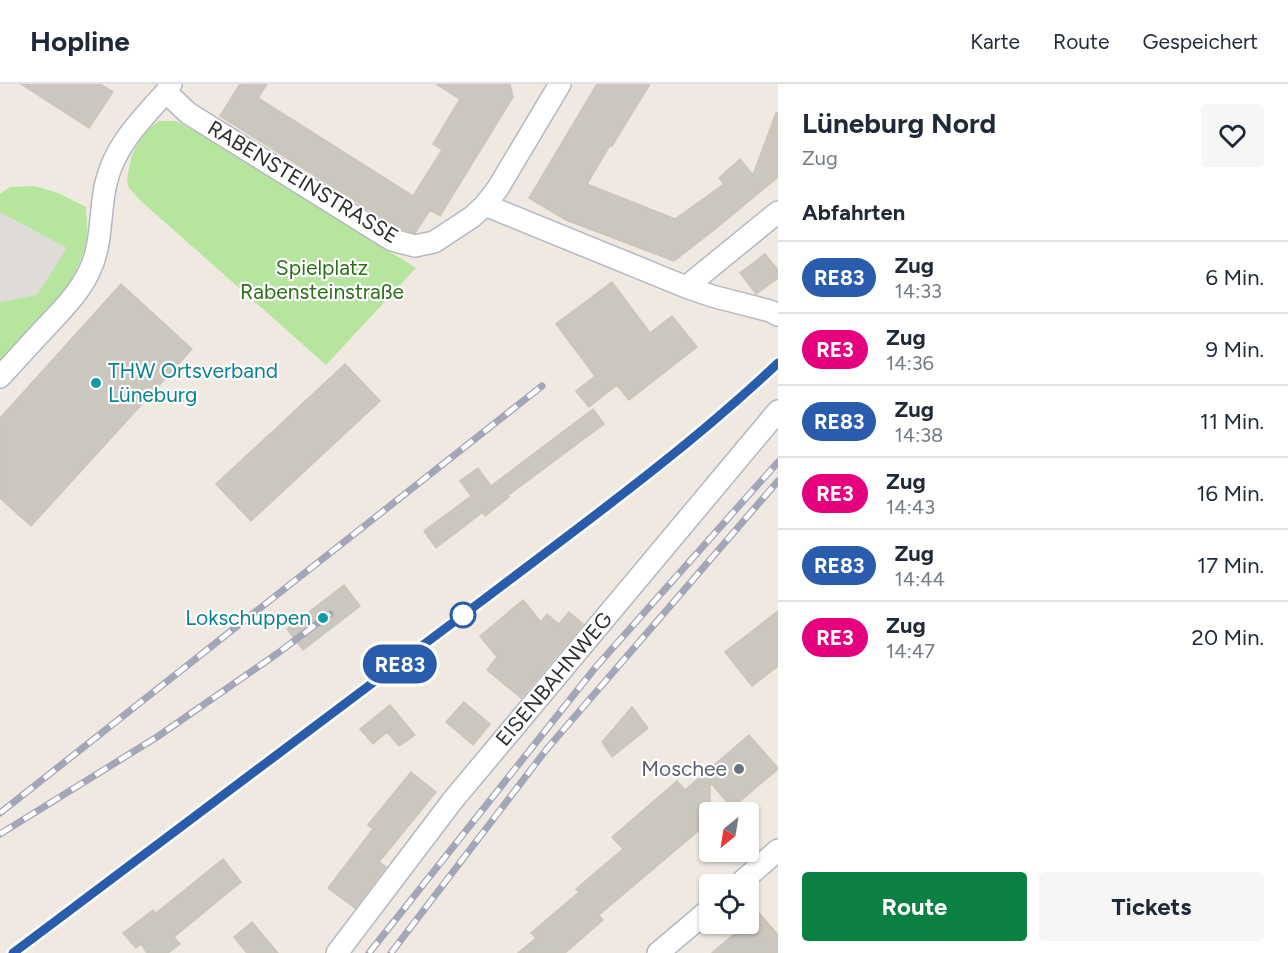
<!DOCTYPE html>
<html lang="de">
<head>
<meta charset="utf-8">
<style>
  body { margin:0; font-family:Figtree,sans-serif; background:#f6f6f7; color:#1f2937; height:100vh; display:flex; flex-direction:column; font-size:22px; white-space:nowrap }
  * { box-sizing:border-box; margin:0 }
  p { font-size:20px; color:#747a83 }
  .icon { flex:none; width:33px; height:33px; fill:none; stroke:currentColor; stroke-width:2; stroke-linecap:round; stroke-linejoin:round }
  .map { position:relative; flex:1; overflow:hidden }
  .details { display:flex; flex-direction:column; background:#fff; width:510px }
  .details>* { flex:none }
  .badge { padding:0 12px; border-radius:20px; font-size:21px; line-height:39px }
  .needle { width:39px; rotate:210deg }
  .controls { position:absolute; left:699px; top:718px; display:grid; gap:12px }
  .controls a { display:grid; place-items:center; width:60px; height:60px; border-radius:6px; background:#fff; box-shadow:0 2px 4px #0004; font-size:30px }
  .map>.badge { position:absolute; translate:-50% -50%; box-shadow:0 0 0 3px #fff }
  h2 { padding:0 24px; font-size:22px; line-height:54px }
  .round { display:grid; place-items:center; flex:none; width:63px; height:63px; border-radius:6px; background:#f6f6f7 }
  .headline { display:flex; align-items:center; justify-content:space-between; height:102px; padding:0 24px }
  h1 { font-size:28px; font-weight:700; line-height:45px }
  .button { display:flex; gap:12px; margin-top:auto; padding:12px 24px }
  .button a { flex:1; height:69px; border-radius:6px; background:#0b8043; color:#fff; font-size:24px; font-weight:700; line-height:69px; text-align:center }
  .button a+a { background:#f6f6f7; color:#1f2937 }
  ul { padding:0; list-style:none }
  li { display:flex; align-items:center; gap:18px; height:72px; padding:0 24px; border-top:2px solid #e0e1e3 }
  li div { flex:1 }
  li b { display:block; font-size:22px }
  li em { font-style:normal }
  li .badge { min-width:66px; font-weight:700; text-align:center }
  header { display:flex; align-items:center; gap:36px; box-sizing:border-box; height:84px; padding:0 30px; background:#fff; border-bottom:2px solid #e0e1e3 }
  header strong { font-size:28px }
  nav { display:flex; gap:33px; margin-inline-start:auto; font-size:21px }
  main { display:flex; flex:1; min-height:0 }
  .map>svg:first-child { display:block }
  .green { fill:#b6e59e }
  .plaza { fill:#dfdcd8 }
  .building { fill:#cbc7bf; stroke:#cbc5ba; stroke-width:1.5 }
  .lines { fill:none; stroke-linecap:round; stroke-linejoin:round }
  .street-casing { stroke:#b4b7c1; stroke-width:24 }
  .street { stroke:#fff; stroke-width:21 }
  .rail-casing { stroke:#a3a6b8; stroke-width:7 }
  .rail { stroke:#fff; stroke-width:4.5; stroke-dasharray:14; stroke-linecap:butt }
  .line-casing { stroke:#fff; stroke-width:14 }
  .line { stroke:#295caa; stroke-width:9 }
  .culture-dot { fill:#0f9aa8; stroke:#fff; stroke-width:2 }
  .stop-dot { fill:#fff; stroke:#295caa; stroke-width:3 }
  .worship-dot { fill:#6b7280; stroke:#fff; stroke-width:2 }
  .labels { text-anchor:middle; stroke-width:4.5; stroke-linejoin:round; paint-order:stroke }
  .street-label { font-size:21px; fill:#2e2e2e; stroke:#fff }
  .park-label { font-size:21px; fill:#2c6e1b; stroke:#fff }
  .culture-label { font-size:21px; fill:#0d838f; stroke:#fff; text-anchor:start }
  .worship-label { font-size:21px; fill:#5b616d; stroke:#fff; text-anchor:end }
</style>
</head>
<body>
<header>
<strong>Hopline</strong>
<nav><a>Karte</a><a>Route</a><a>Gespeichert</a></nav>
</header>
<main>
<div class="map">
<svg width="778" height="869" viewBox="0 0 778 869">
  <rect width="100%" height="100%" fill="#efe9e1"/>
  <path class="green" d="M159,37H176L196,48L416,184L326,281L141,117L129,104L127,96L129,84L132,71L138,59L147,46Z
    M35,102L58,109L86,123C86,132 88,142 87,152C81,202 33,242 0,277V110L10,103Z"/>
  <path class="plaza" d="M0,128L67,164L37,211L0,218Z"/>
  <path class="building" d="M21,0H100L113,8L89,44Z
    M240,0H267L258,14L413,112L442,66L433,60L460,15L436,0H510L513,13L440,132L430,126L415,149L398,144L220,32Z
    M597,0H650L612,62L610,61L587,100L675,135L724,100L719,94L740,75L753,91L776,29H778V93L719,142L674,177L566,136L529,114Z
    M765,170L778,186V194L756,210L740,189Z
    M612,198L650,249L672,232L697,263L629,316L617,301L589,323L576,307L595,292L556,240Z
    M121,200L192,265L31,442L0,414V334Z
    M345,280L380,317L251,437L216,400Z
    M593,325L604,340L507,412L509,413L485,432L483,428L436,464L424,447L471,412L460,397L478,384L491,402Z
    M344,501L360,522L303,566L287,545Z
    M523,516L541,538L547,530L559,540L569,528L583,540L521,614L487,586L497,573L480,552Z
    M778,527V582L752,602L725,568Z
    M464,618L490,640L473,661L446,638Z
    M390,621L415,651L399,662L387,648L373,660L360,645Z
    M632,623L648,644L612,673L602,658Z
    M749,651L778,684V685L732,724L710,698V737L599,831L603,836L565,869H518L536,854L531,849L579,808L576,805L623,765L612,753L677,697L685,706Z
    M411,688L436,708L379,778L386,783L355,824L328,804L373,745L368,741Z
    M223,775L241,798L174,853L180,860L168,869H147L141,860L136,864L123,849L153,826L156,829Z
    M759,829L778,851V869H712L746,840H748V838Z
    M252,838L278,869H247L234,853Z"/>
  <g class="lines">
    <defs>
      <path id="street" d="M171,0L166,8L188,29L392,156L415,162L434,158L472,133L485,121L498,104L560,0
        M485,121L686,203L712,212L770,227L778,231
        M686,203L778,128
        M0,293C16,276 31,259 47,242C62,226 79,209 89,188C103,160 99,128 106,99C115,61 141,36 166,8
        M738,801L778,766
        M337,869L453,716L778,327
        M658,869L710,825"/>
    </defs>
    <use href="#street" class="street-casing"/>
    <use href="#street" class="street"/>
    <defs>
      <path id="rail" d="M0,729L542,302
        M0,750L157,653L278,569L330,530
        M13,869C169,753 325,637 479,519C581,442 685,367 778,279
        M369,869L595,584L778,378
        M391,869L546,666L778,397"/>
    </defs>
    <use href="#rail" class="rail-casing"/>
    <use href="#rail" class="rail"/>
  </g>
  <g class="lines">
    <defs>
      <path id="line" d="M13,869C170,752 327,635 483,516C583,440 686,366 778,279"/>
    </defs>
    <use href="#line" class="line-casing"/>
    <use href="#line" class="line"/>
  </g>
  <g class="culture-dot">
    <circle cx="96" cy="299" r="6"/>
    <circle cx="323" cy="534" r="6"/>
  </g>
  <circle class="stop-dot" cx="463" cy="531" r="12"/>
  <circle class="worship-dot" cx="739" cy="685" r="6"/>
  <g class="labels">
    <g class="street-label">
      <text transform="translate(303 98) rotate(31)" y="7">RABENSTEINSTRASSE</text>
      <text transform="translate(554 595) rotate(-50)" y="7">EISENBAHNWEG</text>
    </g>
    <g class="park-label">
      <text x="322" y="191">Spielplatz<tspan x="322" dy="24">Rabensteinstraße</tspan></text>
    </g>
    <g class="culture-label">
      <text x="108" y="294">THW Ortsverband<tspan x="108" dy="24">Lüneburg</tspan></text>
      <text x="311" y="541" text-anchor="end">Lokschuppen</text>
    </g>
    <g class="worship-label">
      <text x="727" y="692">Moschee</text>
    </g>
  </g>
</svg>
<div class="controls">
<a><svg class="needle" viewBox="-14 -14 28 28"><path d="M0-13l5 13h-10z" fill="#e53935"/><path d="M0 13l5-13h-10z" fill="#747a83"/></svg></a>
<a><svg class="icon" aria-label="locate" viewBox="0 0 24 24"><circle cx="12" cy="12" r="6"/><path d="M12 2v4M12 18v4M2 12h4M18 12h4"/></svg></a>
</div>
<b class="badge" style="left:400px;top:580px;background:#295caa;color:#fff">RE83</b>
</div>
<section class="details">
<div class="headline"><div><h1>Lüneburg Nord</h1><p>Zug</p></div><a class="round"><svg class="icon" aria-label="heart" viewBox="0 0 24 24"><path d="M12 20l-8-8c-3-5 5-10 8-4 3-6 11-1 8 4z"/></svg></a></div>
<h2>Abfahrten</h2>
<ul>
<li><span class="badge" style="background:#295caa;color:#fff">RE83</span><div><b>Zug</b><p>14:33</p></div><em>6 Min.</em></li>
<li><span class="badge" style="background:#e6007e;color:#fff">RE3</span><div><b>Zug</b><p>14:36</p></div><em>9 Min.</em></li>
<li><span class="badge" style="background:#295caa;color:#fff">RE83</span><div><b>Zug</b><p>14:38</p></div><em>11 Min.</em></li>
<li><span class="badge" style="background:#e6007e;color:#fff">RE3</span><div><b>Zug</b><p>14:43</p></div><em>16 Min.</em></li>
<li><span class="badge" style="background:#295caa;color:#fff">RE83</span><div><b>Zug</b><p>14:44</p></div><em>17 Min.</em></li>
<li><span class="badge" style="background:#e6007e;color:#fff">RE3</span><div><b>Zug</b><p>14:47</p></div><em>20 Min.</em></li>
</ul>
<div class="button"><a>Route</a><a>Tickets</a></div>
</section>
</main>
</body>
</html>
